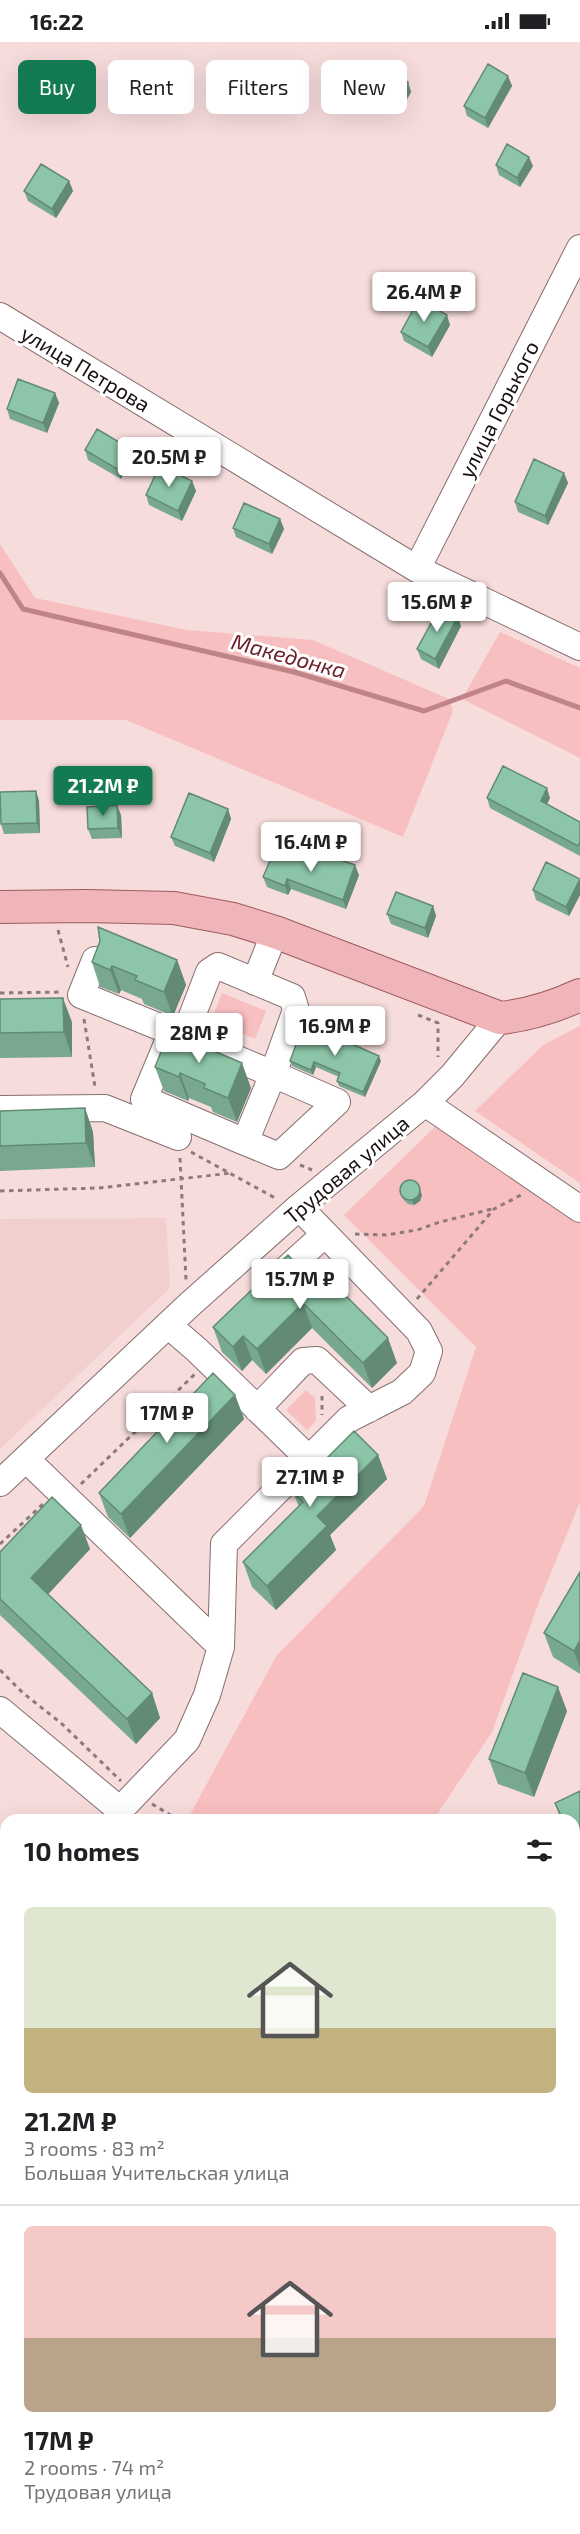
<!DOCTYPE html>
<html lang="en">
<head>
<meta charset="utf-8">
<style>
	body { margin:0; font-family:"Exo 2",sans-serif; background:#f2f2f2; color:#202124; height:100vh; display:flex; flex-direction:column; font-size:22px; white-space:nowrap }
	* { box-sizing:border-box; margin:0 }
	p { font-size:20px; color:#757577 }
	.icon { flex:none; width:33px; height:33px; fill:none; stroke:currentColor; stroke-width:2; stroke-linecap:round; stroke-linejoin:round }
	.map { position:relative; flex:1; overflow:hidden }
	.details { position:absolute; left:0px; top:1772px; width:580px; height:722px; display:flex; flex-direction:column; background:#fff; border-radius:18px 18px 0 0; box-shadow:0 6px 24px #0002 }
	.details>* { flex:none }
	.guide { position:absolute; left:18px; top:18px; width:544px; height:54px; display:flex; gap:12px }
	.price { position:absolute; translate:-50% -51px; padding:0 14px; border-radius:6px; background:#fff; color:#222; font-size:20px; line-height:39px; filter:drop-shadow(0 2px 3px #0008) }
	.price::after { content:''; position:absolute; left:50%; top:36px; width:18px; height:14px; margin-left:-9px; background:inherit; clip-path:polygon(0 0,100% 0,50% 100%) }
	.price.active { background:#147a54; color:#fff }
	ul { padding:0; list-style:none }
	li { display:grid; align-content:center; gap:12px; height:318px; padding:0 24px }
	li+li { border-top:2px solid #e0e0e0 }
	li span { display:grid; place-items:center; height:186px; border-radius:9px; color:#555 }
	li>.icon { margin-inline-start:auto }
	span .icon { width:108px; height:108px; fill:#fffc; stroke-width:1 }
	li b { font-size:26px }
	h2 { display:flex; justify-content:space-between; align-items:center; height:72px; padding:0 24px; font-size:26px }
	.pill { padding:0 21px; border-radius:9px; background:#fff; box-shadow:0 6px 24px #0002; font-size:21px; line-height:54px }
	.pill.active { background:#147a54; color:#fff }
	.status { display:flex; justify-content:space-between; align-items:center; height:42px; padding:0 30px; background:#fff; direction:ltr }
	.status svg { height:16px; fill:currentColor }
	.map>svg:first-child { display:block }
	.built { fill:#f2cfcf }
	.green { fill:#f8bfc1 }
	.water { fill:#bf8486 }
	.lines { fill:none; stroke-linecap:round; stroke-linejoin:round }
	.stream { stroke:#bf8486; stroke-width:5 }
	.minor-casing { stroke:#866e6f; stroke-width:28 }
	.major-casing { stroke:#9d5b5e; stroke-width:34 }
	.path { stroke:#8d7a7b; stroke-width:3; stroke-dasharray:4.5 4.5; stroke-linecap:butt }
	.minor { stroke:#fff; stroke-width:26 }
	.major { stroke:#efb5b8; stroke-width:32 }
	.wall { fill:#78a990 }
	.shaded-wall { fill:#628a75 }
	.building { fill:#8cc5a7; stroke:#628a75; stroke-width:1.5 }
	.labels { text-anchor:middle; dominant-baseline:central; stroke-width:6; stroke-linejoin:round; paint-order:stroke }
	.street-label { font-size:21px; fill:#191011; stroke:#fff }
	.water-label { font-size:22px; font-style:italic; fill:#6c232b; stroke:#fff }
</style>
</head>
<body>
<div class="status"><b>16:22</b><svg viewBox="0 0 49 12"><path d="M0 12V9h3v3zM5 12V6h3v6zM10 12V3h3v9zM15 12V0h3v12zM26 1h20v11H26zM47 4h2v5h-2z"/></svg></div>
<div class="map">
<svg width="580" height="2492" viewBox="0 0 580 2492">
	<rect width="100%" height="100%" fill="#f7dcdc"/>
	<path class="built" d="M 166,1176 L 170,1246 L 0,1407 L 0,1177 Z"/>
	<path class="green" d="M 0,502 L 35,556 L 187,588 L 313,598 L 449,657 L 453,669 L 403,795 L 126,678 L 0,678 Z
		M 500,590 L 580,626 L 580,716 L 462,657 Z
		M 222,951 L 266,969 L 255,997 L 211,979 Z
		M 580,984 L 580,1141 L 475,1069 L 543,1003 Z
		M 438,1082 L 580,1181 L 580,1460 L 539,1560 L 492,1690 L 434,1777 L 187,1778 L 277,1613 L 424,1464 L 476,1305 L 344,1173 Z
		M 306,1348 L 315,1356 L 316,1379 L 307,1388 L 286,1368 Z
		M 6,2010 L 6,2487 L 4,2492 L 0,2492 L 0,2016 Z"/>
	<path class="water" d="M 0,2181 L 6,2183 L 6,2287 L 0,2299 Z"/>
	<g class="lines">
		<path class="stream" d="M 0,531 L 23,567 L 294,630 L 424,669 L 506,639 L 580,666"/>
		<defs>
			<path id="minor" d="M 0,274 L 417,527 L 580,605
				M 417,527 L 580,206
				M 95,918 L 81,953 L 172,990
				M 255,940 L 275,890
				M 172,990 L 273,1032 L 245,1100 L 144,1057 Z
				M 184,995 L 209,930 L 218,924 L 292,955 L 296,968 L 273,1032 L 337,1060 L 279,1114 L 245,1100
				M 425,1061 L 580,1167
				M 0,1067 L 105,1066 L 178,1095
				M 299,1165 L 419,1289 L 429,1309 L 422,1331 L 402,1350 L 349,1377 L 309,1417
				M 270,1242 L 325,1192
				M 257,1367 L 303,1319 L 317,1318 L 369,1367
				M 26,1417 L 221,1605
				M 0,1441 L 188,1264 L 299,1165 L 425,1061 L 452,1034 L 500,976
				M 0,1668 L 120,1768 L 187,1698 L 207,1653 L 221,1605 L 224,1502 L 309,1417 L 197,1308 L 168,1283
				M 574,1830 L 580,1828
				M 574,2179 L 580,2174
				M 533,2487 L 535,2492
				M 295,2492 L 300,2487"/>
			<path id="major" d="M 0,865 L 86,864 L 174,866 L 233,877 L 275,890 L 500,976 C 529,973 554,965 580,953"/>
		</defs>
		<use href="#minor" class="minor-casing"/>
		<use href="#major" class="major-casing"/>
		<path class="path" d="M 58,888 L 68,925
			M 0,951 L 62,950
			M 418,973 L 438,981 L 438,1015
			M 84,977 L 95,1045
			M 191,1110 L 277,1157
			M 180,1116 L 186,1238
			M 300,1123 L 312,1128
			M 0,1149 L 98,1146 L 232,1131
			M 355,1192 L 386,1193 L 417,1188 L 440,1180 L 492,1167
			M 417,1257 L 494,1167 L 521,1153
			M 322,1354 L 322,1373
			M 81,1442 L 195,1332
			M 0,1502 L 43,1462
			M 0,1628 L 23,1651 L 61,1681 L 121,1739
			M 152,1762 L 179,1778
			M 0,2050 L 6,2044"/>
		<use href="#minor" class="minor"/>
		<use href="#major" class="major"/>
	</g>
	<path class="wall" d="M 508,34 L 512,44 L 488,86 L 467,74 L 464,64 Z
		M 361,38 L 408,40 L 411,50 L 401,68 L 365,48 Z
		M 496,123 L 533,124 L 520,145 L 499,133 Z
		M 69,139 L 73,149 L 56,176 L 28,159 L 24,149 Z
		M 450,283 L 432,315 L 404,299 L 401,290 Z
		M 55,351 L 59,361 L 47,391 L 10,377 L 7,367 Z
		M 85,408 L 133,416 L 121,437 L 88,418 Z
		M 564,431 L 568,441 L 548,483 L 518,470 L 515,460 Z
		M 192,439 L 196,449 L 182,479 L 149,463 L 146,453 Z
		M 280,477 L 284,487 L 272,512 L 236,495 L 233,486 Z
		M 461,584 L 439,627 L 421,617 L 417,607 Z
		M 36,749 L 39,759 L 40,791 L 4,792 L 1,782 Z
		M 487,756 L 550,756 L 547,762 L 580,780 L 580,814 L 490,766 Z
		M 228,767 L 231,777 L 214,820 L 175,804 L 171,795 Z
		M 121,773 L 122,796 L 92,797 L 88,787 Z
		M 316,822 L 359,833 L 346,867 L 291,847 L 288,853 L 267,845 L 263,835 Z
		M 580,837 L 580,853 L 569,874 L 536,858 L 533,848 Z
		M 433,864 L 436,874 L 428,896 L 391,882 L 387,872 Z
		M 177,918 L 186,943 L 173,974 L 144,962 L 142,957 L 121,948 L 119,952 L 100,945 L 92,920 Z
		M 0,957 L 72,980 L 72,1015 L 0,1016 Z
		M 290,1019 L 381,1019 L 365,1055 L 339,1044 L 337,1039 L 339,1035 L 316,1025 L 313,1033 L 292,1024 Z
		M 155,1025 L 251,1046 L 237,1080 L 213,1070 L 211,1065 L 189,1056 L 188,1059 L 164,1049 Z
		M 85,1066 L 93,1090 L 95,1125 L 0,1129 L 0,1069 Z
		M 400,1151 L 422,1153 L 420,1159 L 414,1163 L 408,1162 L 402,1156 Z
		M 288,1213 L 397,1321 L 372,1346 L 312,1286 L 266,1332 L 252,1318 L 242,1329 L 222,1310 L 213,1285 Z
		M 235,1353 L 244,1377 L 130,1496 L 108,1475 L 99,1451 Z
		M 378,1413 L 387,1437 L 330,1493 L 336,1508 L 276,1568 L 252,1545 L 243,1520 L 299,1465 L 293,1450 Z
		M 90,1507 L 48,1552 L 152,1651 L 160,1676 L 136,1702 L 0,1573 L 0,1510 Z
		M 580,1530 L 580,1632 L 553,1615 L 544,1591 Z
		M 567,1669 L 534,1755 L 498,1742 L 489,1717 Z
		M 580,1749 L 580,1814 L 578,1814 L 574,1807 L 574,1778 L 561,1778 L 555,1761 Z
		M 6,1811 L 6,1890 L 0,1891 L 0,1813 Z
		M 574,1887 L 580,1902 L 574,1904 Z
		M 574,2275 L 580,2286 L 580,2305 L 574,2308 Z
		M 580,2380 L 580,2445 L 574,2447 L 574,2381 Z"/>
	<path class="shaded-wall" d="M 508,34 L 512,44 L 488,86 L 485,76 Z
		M 408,40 L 411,50 L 401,68 L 397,58 Z
		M 529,115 L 533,124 L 520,145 L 517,136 Z
		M 69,139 L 73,149 L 56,176 L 52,167 Z
		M 447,273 L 450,283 L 432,315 L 428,305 Z
		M 55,351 L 59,361 L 47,391 L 43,381 Z
		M 129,406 L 133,416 L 121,437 L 117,427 Z
		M 564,431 L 568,441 L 548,483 L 545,474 Z
		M 192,439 L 196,449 L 182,479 L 178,469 Z
		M 280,477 L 284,487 L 272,512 L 269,502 Z
		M 458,574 L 461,584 L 439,627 L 435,617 Z
		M 547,746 L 550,756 L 544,768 L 541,759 Z
		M 36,749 L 39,759 L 40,791 L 37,781 Z
		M 117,763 L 121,773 L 122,796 L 118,786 Z
		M 228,767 L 231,777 L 214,820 L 210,811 Z
		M 355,823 L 359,833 L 346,867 L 343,858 Z
		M 287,837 L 291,847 L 288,853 L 285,844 Z
		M 580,837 L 580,853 L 569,874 L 566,865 Z
		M 433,864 L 436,874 L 428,896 L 425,886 Z
		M 177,918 L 186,943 L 173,974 L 164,950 Z
		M 112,924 L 121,948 L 119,952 L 110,928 Z
		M 63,956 L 72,980 L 72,1015 L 64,990 Z
		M 379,1014 L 381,1019 L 365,1055 L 363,1050 Z
		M 314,1020 L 316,1025 L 313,1033 L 311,1028 Z
		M 242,1021 L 251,1046 L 237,1080 L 228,1056 Z
		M 180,1031 L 189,1056 L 188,1059 L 179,1035 Z
		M 85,1066 L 93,1090 L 95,1125 L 86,1101 Z
		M 420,1148 L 422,1153 L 420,1159 L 414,1163 L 412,1158 Z
		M 303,1261 L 312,1286 L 266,1332 L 257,1307 Z
		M 243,1294 L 252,1318 L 242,1329 L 233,1305 Z
		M 388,1296 L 397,1321 L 372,1346 L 363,1321 Z
		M 235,1353 L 244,1377 L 130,1496 L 121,1472 Z
		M 378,1413 L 387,1437 L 330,1493 L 336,1508 L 276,1568 L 267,1544 L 317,1474 Z
		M 81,1483 L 90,1507 L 40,1561 L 31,1536 Z
		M 580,1598 L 580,1626 L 574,1609 Z
		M 558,1645 L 567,1669 L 534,1755 L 525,1731 Z
		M 152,1651 L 160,1676 L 136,1702 L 127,1677 Z
		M 580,2096 L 580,2109 L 574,2115 L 574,2102 Z
		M 232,2487 L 237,2487 L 233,2492 Z"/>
	<path class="building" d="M 372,19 L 408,40 L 397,58 L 361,38 Z
		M 488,22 L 508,34 L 485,76 L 464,64 Z
		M 507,102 L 529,115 L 517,136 L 496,123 Z
		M 41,122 L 69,139 L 52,167 L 24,149 Z
		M 419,257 L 447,273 L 428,305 L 401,290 Z
		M 18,337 L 55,351 L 43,381 L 7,367 Z
		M 97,387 L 129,406 L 117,427 L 85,408 Z
		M 534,417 L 564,431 L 545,474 L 515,460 Z
		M 160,423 L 192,439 L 178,469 L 146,453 Z
		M 244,461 L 280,477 L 269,502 L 233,486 Z
		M 440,565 L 458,574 L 435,617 L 417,607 Z
		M 503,724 L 547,746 L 541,759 L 580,780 L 580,800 L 578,804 L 487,756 Z
		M 36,749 L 37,781 L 1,782 L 0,750 Z
		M 189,751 L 228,767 L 210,811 L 171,795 Z
		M 117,763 L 118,786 L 88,787 L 87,765 Z
		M 276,805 L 316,822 L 320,811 L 355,823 L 343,858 L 287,837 L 285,844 L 263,835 Z
		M 546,820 L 580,837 L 566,865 L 533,848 Z
		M 396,850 L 433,864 L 425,886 L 387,872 Z
		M 98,885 L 177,918 L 164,950 L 135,938 L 137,934 L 112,924 L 110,928 L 92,920 L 100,899 Z
		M 63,956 L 64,990 L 0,991 L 0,957 Z
		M 304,981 L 379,1014 L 363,1050 L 337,1039 L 340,1031 L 314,1020 L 311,1028 L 290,1019 Z
		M 169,990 L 242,1021 L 228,1056 L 204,1046 L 205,1042 L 180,1031 L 179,1035 L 155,1025 Z
		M 85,1066 L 86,1101 L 0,1104 L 0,1069 Z
		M400 1148a10 10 0 1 1 20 0a10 10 0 1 1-20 0Z
		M 288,1213 L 305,1231 L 314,1222 L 388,1296 L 363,1321 L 303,1261 L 257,1307 L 243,1294 L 233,1305 L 213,1285 Z
		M 213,1331 L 235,1353 L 121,1472 L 99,1451 Z
		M 354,1389 L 378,1413 L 317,1474 L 327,1484 L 267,1544 L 243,1520 L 303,1460 L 293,1450 Z
		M 52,1455 L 81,1483 L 31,1536 L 152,1651 L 127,1677 L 0,1557 L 0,1510 Z
		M 580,1530 L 580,1598 L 574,1609 L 544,1591 Z
		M 523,1631 L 558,1645 L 525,1731 L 489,1717 Z
		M 580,1749 L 580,1789 L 577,1790 L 574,1790 L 574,1778 L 563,1778 L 555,1761 Z
		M 6,1811 L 6,1863 L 0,1864 L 0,1813 Z
		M 574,2088 L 580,2094 L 580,2096 L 574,2102 Z
		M 574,2275 L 580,2286 L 580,2293 L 574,2296 Z
		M 580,2380 L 580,2434 L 574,2436 L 574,2381 Z
		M 155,2487 L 184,2487 L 190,2492 L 150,2492 Z
		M 458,2487 L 466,2487 L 470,2492 L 452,2492 Z"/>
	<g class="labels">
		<g class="street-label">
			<text transform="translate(86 326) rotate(31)">улица Петрова</text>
			<text transform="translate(498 367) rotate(-63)">улица Горького</text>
			<text transform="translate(346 1127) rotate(-40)">Трудовая улица</text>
		</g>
		<g class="water-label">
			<text transform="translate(289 613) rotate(15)">Македонка</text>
		</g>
	</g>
</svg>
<b class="price" style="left:424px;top:281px">26.4M ₽</b>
<b class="price" style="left:169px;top:446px">20.5M ₽</b>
<b class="price" style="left:437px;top:591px">15.6M ₽</b>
<b class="price active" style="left:103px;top:775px">21.2M ₽</b>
<b class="price" style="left:311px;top:831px">16.4M ₽</b>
<b class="price" style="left:335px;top:1015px">16.9M ₽</b>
<b class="price" style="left:199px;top:1022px">28M ₽</b>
<b class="price" style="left:300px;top:1268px">15.7M ₽</b>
<b class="price" style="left:167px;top:1402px">17M ₽</b>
<b class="price" style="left:310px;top:1466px">27.1M ₽</b>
<div class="guide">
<a class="pill active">Buy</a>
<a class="pill">Rent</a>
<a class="pill">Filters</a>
<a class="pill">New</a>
</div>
<section class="details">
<h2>10 homes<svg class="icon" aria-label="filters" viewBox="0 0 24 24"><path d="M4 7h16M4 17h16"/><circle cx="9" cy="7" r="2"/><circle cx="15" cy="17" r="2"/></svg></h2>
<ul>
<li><span style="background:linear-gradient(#dfe7d0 65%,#c2b280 0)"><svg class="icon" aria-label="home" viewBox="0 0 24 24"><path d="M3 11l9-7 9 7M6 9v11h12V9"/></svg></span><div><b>21.2M ₽</b><p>3 rooms · 83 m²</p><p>Большая Учительская улица</p></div></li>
<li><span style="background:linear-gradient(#f6c9c9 60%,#b9a48a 0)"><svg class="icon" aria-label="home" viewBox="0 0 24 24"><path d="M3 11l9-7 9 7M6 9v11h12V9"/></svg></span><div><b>17M ₽</b><p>2 rooms · 74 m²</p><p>Трудовая улица</p></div></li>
</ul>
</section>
</div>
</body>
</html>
